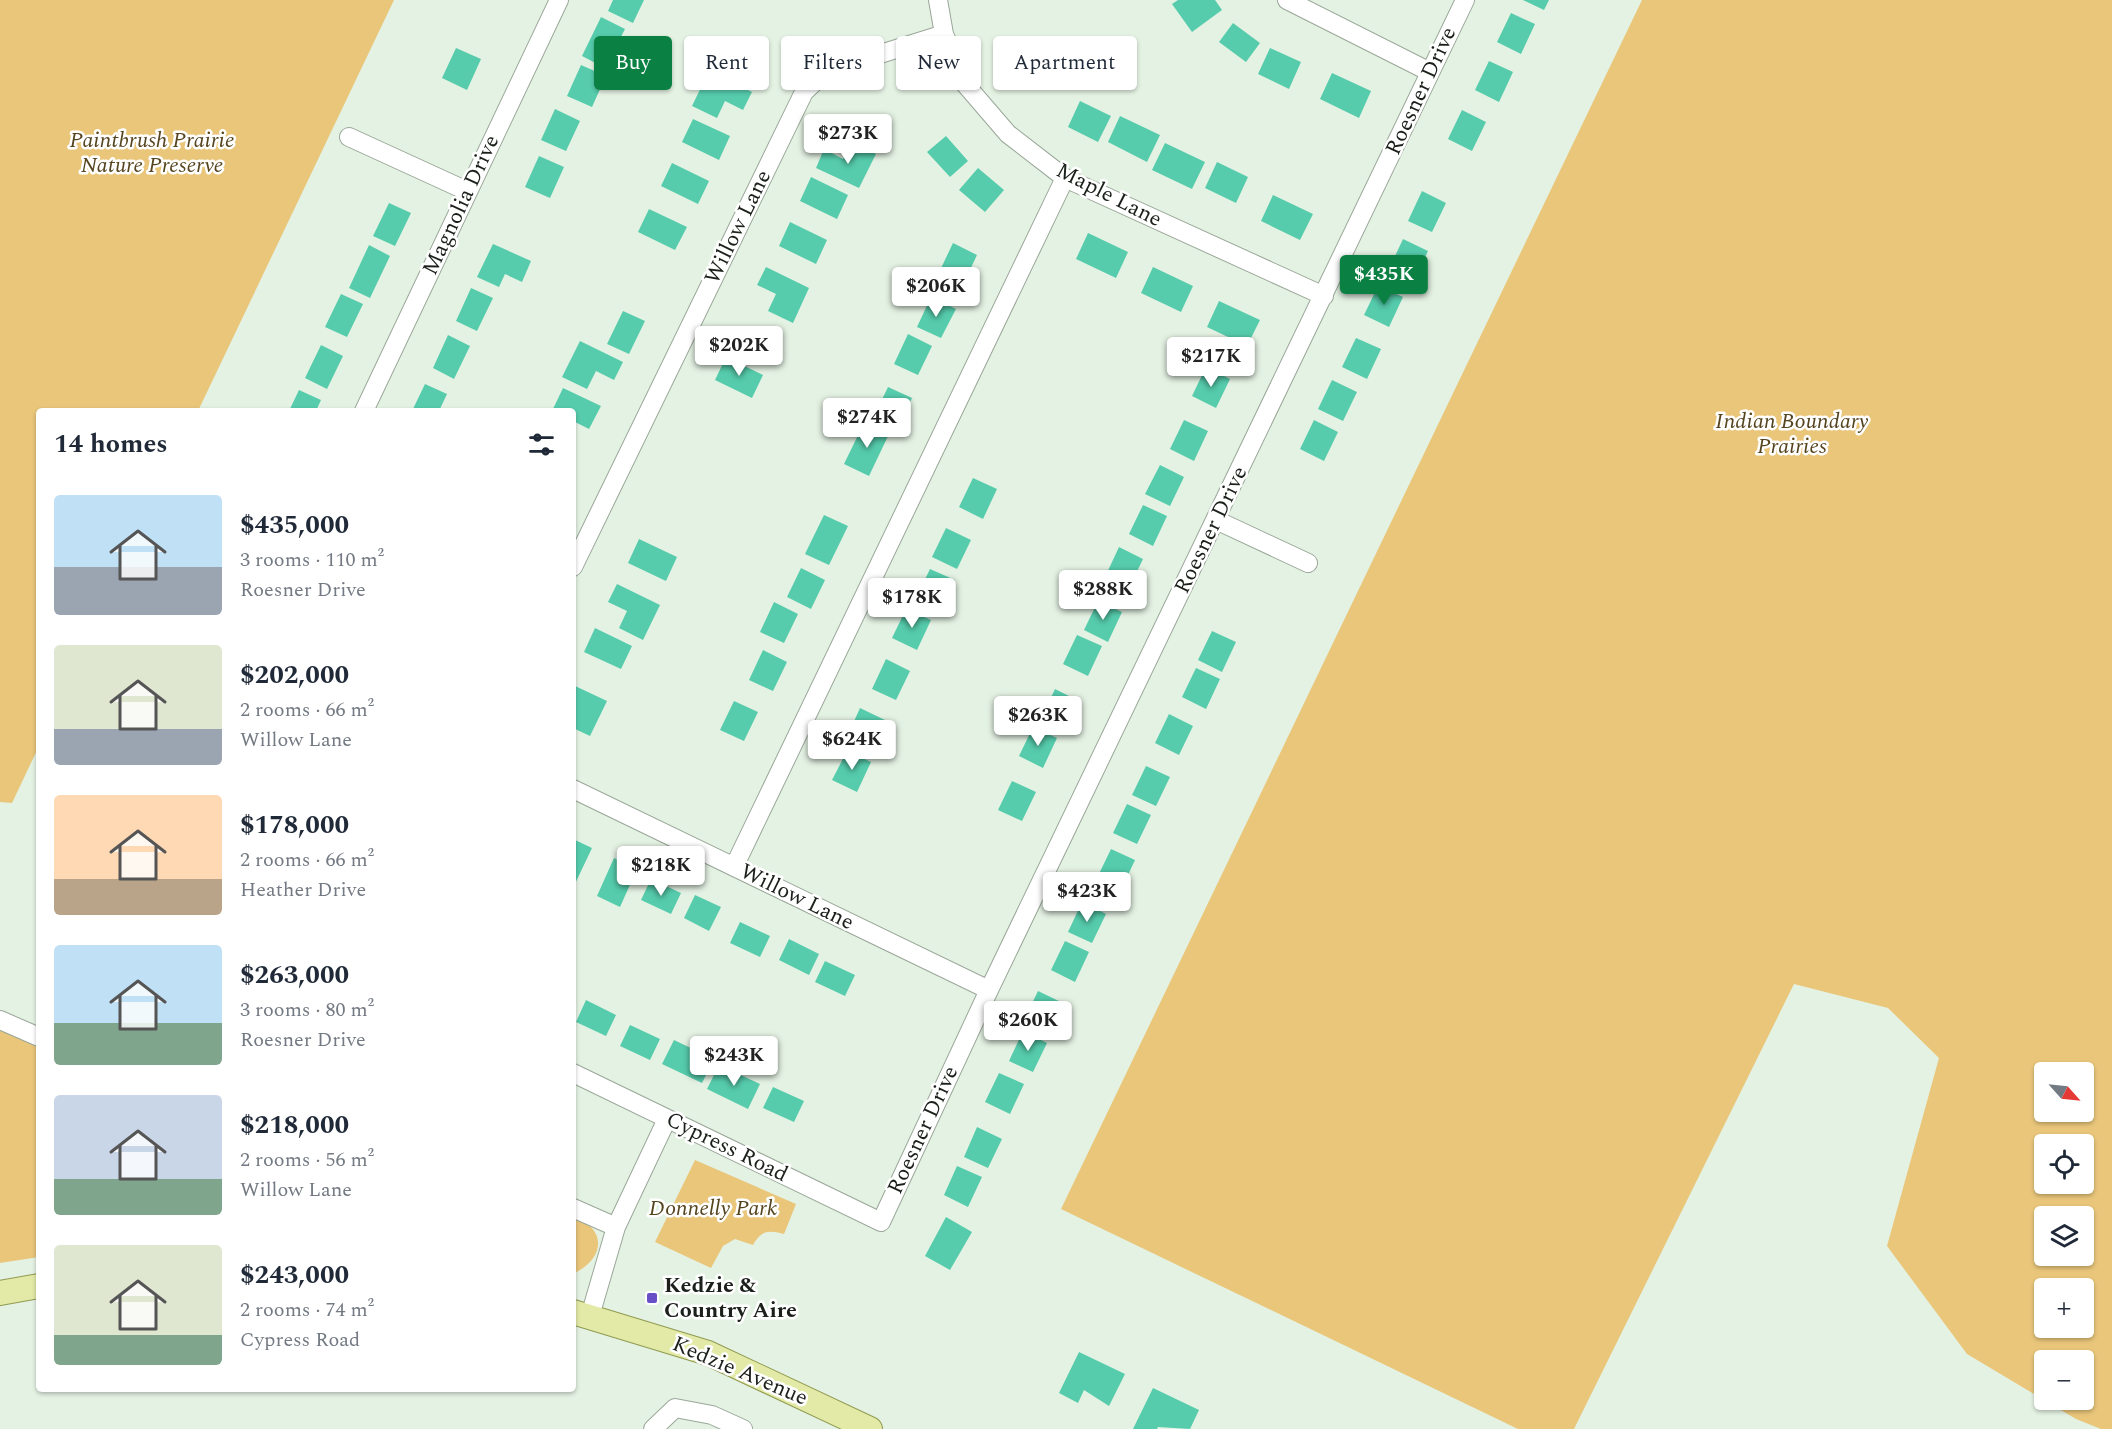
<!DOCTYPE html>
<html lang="en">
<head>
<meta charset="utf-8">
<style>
	body { margin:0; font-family:Spectral,serif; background:#f2f2f3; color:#1f2937; height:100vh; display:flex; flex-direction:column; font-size:22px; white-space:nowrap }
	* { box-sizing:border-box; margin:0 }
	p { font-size:20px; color:#747a83 }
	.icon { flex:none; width:33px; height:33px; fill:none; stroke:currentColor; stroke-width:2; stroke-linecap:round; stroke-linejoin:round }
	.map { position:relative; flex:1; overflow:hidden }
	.sheet { position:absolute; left:36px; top:408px; width:540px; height:984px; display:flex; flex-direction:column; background:#fff; border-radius:6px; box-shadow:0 2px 4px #0004 }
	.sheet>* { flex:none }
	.guide { position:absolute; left:594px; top:36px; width:570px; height:54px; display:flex; gap:12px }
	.needle { width:39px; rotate:117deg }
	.tools { position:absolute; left:2034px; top:1062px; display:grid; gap:12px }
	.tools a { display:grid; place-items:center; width:60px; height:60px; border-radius:6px; background:#fff; box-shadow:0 2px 4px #0004; font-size:30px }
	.price { position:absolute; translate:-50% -51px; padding:0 14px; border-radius:6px; background:#fff; color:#222; font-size:20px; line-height:39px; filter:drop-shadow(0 2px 3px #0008) }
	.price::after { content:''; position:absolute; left:50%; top:36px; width:18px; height:14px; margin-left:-9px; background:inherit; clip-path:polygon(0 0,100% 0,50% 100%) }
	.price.on { background:#0b8043; color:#fff }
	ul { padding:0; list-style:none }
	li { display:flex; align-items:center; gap:18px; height:150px; padding:0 18px }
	li span { display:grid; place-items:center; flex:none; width:168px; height:120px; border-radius:6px; color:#555 }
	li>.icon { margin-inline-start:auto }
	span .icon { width:72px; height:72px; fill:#fffc; stroke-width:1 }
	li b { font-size:26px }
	h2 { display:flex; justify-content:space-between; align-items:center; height:72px; padding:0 18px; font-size:26px }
	.tag { padding:0 21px; border-radius:6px; background:#fff; box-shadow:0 2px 4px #0004; font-size:21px; line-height:54px }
	.tag.on { background:#0b8043; color:#fff }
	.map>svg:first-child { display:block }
	.green { fill:#e9c67a; fill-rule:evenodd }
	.building { fill:#56ccac }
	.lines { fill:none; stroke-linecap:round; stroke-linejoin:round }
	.minor-casing { stroke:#9aa799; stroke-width:20 }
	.major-casing { stroke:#919a50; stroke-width:26 }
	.minor { stroke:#fff; stroke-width:18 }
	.major { stroke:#e3eaa7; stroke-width:24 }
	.poi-dot { fill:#684ec7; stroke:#fff; stroke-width:2 }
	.labels { text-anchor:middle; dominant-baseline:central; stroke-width:5; stroke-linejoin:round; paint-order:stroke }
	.street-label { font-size:22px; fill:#1b201b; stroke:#fff }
	.park-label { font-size:22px; font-style:italic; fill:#55441e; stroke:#fff }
	.poi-label { font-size:22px; font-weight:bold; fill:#1b201b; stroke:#fff; text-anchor:start }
</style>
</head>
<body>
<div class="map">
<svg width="2112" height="1429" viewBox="0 0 2112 1429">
	<rect width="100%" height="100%" fill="#e4f2e3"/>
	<path class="green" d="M 0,0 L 394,0 L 198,411 L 39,411 L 39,746 L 12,803 L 0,802 Z
		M 1642,0 L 2112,0 L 2112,1429 L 2101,1429 L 2076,1419 L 1967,1354 L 1887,1246 L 1939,1058 L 1888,1008 L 1794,984 L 1574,1429 L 1518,1429 L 1061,1209 ZM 2044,1072 L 2084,1072 L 2084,1112 L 2044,1112 ZM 2044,1144 L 2084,1144 L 2084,1184 L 2044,1184 ZM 2044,1216 L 2084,1216 L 2084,1256 L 2044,1256 ZM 2044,1288 L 2084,1288 L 2084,1328 L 2044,1328 ZM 2044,1360 L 2084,1360 L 2084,1400 L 2044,1400 Z
		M 0,1024 L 39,1043 L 39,1257 L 0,1263 Z
		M 695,1160 L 796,1204 L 784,1234 C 768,1230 762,1230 753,1245 L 735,1239 L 723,1246 L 711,1268 L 655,1242 Z
		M 573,1215 C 608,1230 605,1258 573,1274 Z"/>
	<path class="building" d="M 613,0 L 644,0 L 633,23 L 608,11 Z
		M 1178,0 L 1215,0 L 1222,10 L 1192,32 L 1172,4 Z
		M 1523,0 L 1549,0 L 1544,10 Z
		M 1511,13 L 1535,24 L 1521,54 L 1497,42 Z
		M 601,17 L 625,29 L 605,68 L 582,56 Z
		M 1233,23 L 1260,43 L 1246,62 L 1219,42 Z
		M 456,48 L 481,59 L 467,90 L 442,78 Z
		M 1270,48 L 1301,62 L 1289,89 L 1258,74 Z
		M 1489,61 L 1513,72 L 1499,102 L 1475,90 Z
		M 581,65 L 606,76 L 592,107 L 567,96 Z
		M 709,71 L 752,92 L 743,110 L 725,101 L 717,118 L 692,106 Z
		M 1332,73 L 1371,91 L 1359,118 L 1320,99 Z
		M 1080,101 L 1111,116 L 1098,142 L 1068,127 Z
		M 555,109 L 580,121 L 566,151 L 541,140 Z
		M 1462,110 L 1486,122 L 1472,151 L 1448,139 Z
		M 1120,116 L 1160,135 L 1147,162 L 1108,142 Z
		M 693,119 L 730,136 L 719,160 L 682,142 Z
		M 946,136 L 968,161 L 950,177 L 927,152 Z
		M 852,142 L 876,154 L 859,188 L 816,168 L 824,149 L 843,159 Z
		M 1165,143 L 1205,162 L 1192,189 L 1152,170 Z
		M 539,156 L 564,167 L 550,198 L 525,187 Z
		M 1217,162 L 1248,177 L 1236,203 L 1205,188 Z
		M 672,163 L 709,181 L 698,204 L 661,186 Z
		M 978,168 L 1004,190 L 985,212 L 959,190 Z
		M 811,177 L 848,195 L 837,219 L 800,201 Z
		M 1422,191 L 1446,203 L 1432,232 L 1408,221 Z
		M 1273,195 L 1313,214 L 1300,240 L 1261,221 Z
		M 389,203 L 411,213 L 395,246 L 373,236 Z
		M 649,209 L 687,227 L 675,250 L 638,232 Z
		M 790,222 L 827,240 L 816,264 L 779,246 Z
		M 1088,233 L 1128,252 L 1116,278 L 1076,259 Z
		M 1403,239 L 1428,251 L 1414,280 L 1389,269 Z
		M 953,243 L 977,255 L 958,295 L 934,283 Z
		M 493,244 L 531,261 L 522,282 L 505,274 L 499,287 L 477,277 Z
		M 369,245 L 390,256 L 370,298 L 349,288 Z
		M 766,267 L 809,288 L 793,323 L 768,311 L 776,294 L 757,285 Z
		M 1153,267 L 1193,286 L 1181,312 L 1141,293 Z
		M 1378,286 L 1403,297 L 1389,327 L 1364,315 Z
		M 471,288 L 493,298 L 477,331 L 456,321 Z
		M 341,294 L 363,304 L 347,337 L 325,327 Z
		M 931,297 L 956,309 L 941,338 L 917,327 Z
		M 1219,301 L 1260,320 L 1247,346 L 1207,327 Z
		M 623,311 L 645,321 L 629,354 L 607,344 Z
		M 908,334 L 932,346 L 918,375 L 894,364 Z
		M 448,335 L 470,346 L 454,379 L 433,368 Z
		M 1356,338 L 1381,349 L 1367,379 L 1342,367 Z
		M 580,341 L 623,362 L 614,380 L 596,371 L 587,389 L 562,377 Z
		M 321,345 L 343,356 L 327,389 L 305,378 Z
		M 726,357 L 763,375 L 752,398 L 715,380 Z
		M 1206,367 L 1230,379 L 1216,408 L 1192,396 Z
		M 1332,380 L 1357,392 L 1343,421 L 1318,409 Z
		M 425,384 L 447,394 L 439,411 L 412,411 Z
		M 888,387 L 912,398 L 898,428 L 874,416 Z
		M 563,388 L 601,406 L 589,429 L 573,421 L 573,411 L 552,411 Z
		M 299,390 L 321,400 L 316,411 L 289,411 Z
		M 1184,420 L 1208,431 L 1194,461 L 1170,449 Z
		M 1314,420 L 1338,432 L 1324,461 L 1300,449 Z
		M 864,423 L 889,434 L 869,476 L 844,464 Z
		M 1160,465 L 1184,477 L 1170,506 L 1145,494 Z
		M 973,478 L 997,489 L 983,519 L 959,507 Z
		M 1143,505 L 1167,516 L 1153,546 L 1129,534 Z
		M 824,515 L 848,526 L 829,565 L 805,554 Z
		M 946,528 L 971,540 L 957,569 L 932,557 Z
		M 639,539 L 677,557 L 666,581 L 628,563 Z
		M 1119,547 L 1143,559 L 1129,588 L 1105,577 Z
		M 801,568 L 825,580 L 811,609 L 787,597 Z
		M 930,569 L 955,580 L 941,610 L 916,598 Z
		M 617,584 L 660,605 L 643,640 L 619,628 L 627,611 L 608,602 Z
		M 1098,601 L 1122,612 L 1108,642 L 1084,630 Z
		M 774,602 L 798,614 L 784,643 L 760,632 Z
		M 906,609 L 931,620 L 917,650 L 892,638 Z
		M 595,628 L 632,646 L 621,669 L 584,652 Z
		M 1212,631 L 1236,642 L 1222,672 L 1198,660 Z
		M 1077,635 L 1102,646 L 1088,676 L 1063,664 Z
		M 763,650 L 787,662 L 773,691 L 749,680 Z
		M 886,659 L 910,671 L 896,700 L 872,689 Z
		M 1196,668 L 1220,679 L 1206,709 L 1182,697 Z
		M 573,685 L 607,701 L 590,736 L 573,728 Z
		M 1055,689 L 1079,701 L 1065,730 L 1041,719 Z
		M 734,701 L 758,712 L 744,741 L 720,730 Z
		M 860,708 L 885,720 L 871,749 L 847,737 Z
		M 1169,714 L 1193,726 L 1179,755 L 1155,743 Z
		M 1033,727 L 1057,738 L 1043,768 L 1019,756 Z
		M 847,751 L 871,762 L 857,792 L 832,780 Z
		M 1146,766 L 1170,777 L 1156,806 L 1132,795 Z
		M 1012,781 L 1036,792 L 1022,821 L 998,810 Z
		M 1127,804 L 1151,815 L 1137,844 L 1113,833 Z
		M 573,839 L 592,848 L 573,888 Z
		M 1111,849 L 1135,860 L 1121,890 L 1097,878 Z
		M 614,858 L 637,869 L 620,907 L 597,896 Z
		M 651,879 L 681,893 L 671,914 L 641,900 Z
		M 695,895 L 721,907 L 709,931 L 684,918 Z
		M 1082,902 L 1106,914 L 1092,943 L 1068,932 Z
		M 740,922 L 770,936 L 760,957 L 730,943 Z
		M 789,939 L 819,954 L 809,975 L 779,960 Z
		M 1065,941 L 1089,952 L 1075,982 L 1051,970 Z
		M 825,961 L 855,975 L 845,996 L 815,982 Z
		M 1038,991 L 1063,1003 L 1049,1032 L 1024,1020 Z
		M 586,1000 L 616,1015 L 606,1036 L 576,1022 Z
		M 630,1025 L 660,1039 L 650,1060 L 620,1046 Z
		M 1023,1031 L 1047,1043 L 1033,1072 L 1009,1061 Z
		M 674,1040 L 714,1059 L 702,1083 L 662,1064 Z
		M 719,1065 L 760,1084 L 748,1109 L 707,1089 Z
		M 999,1073 L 1024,1084 L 1010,1114 L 985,1102 Z
		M 773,1087 L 804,1101 L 794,1122 L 763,1108 Z
		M 977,1127 L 1002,1139 L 988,1168 L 964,1157 Z
		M 957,1166 L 982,1177 L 968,1207 L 944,1195 Z
		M 946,1217 L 972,1232 L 950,1270 L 925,1256 Z
		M 1079,1352 L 1125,1374 L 1109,1406 L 1084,1390 L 1078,1403 L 1059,1393 Z
		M 1153,1388 L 1199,1410 L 1190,1429 L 1158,1427 L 1157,1429 L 1133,1429 Z"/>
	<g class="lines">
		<defs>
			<path id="minor" d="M 938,0 L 944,34 L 965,84 L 1008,134 L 1065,178 L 1324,296
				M 1287,0 L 1430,72
				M 349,137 L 467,191
				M 364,411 L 559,0
				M 1216,520 L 1308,563
				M 573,567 L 804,92 L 826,71 L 944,34
				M 573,789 L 989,990
				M 734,867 L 1065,178
				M 0,1020 L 39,1037
				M 573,1073 L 881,1222 L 989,990 L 1465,0
				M 573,1208 L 616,1227
				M 590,1316 L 616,1227 L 667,1119
				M 653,1429 L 675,1408 L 712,1415 L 743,1429"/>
			<path id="major" d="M 0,1293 L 39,1286
				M 573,1312 L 708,1353 L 870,1429"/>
		</defs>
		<use href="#minor" class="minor-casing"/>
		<use href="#major" class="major-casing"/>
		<use href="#minor" class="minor"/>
		<use href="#major" class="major"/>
	</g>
	<rect class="poi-dot" x="646" y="1292" width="12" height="12" rx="3"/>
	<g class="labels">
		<g class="street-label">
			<text transform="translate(1421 91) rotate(-65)">Roesner Drive</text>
			<text transform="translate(1109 195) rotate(27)">Maple Lane</text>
			<text transform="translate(461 205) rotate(-65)">Magnolia Drive</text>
			<text transform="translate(738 227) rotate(-64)">Willow Lane</text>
			<text transform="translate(1211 530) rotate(-64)">Roesner Drive</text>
			<text transform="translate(797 897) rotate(26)">Willow Lane</text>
			<text transform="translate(923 1130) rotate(-65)">Roesner Drive</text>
			<text transform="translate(727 1147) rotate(26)">Cypress Road</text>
			<text transform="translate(740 1371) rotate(23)">Kedzie Avenue</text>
		</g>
		<g class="park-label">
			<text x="152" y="140">Paintbrush Prairie<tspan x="152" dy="25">Nature Preserve</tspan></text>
			<text x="1792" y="421">Indian Boundary<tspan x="1792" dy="25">Prairies</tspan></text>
			<text x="713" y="1208">Donnelly Park</text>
		</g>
		<g class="poi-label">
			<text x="664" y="1285">Kedzie &amp;<tspan x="664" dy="25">Country Aire</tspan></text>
		</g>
	</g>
</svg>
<div class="tools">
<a><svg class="needle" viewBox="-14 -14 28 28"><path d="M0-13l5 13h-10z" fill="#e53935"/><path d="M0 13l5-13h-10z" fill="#747a83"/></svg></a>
<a><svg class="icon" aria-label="locate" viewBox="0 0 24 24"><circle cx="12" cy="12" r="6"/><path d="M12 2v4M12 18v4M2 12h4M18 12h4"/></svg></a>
<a><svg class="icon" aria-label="layers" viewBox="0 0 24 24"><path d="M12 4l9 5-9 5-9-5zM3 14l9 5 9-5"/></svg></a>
<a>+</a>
<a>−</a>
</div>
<b class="price" style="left:848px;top:165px">$273K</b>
<b class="price on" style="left:1384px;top:306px">$435K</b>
<b class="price" style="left:936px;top:318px">$206K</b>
<b class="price" style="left:739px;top:377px">$202K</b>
<b class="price" style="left:1211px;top:388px">$217K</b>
<b class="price" style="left:867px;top:449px">$274K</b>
<b class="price" style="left:1103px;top:621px">$288K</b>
<b class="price" style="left:912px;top:629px">$178K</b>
<b class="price" style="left:1038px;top:747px">$263K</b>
<b class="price" style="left:852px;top:771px">$624K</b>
<b class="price" style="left:661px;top:897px">$218K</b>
<b class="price" style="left:1087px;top:923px">$423K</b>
<b class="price" style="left:1028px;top:1052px">$260K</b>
<b class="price" style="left:734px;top:1087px">$243K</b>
<div class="guide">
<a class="tag on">Buy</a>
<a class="tag">Rent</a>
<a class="tag">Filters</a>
<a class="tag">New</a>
<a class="tag">Apartment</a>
</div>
<section class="sheet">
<h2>14 homes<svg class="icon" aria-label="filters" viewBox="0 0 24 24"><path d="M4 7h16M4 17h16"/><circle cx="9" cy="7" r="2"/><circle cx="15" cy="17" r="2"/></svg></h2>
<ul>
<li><span style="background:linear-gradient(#bfe0f5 60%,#9aa5b1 0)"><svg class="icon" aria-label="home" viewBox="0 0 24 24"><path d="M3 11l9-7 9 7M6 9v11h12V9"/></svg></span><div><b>$435,000</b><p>3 rooms · 110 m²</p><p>Roesner Drive</p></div></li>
<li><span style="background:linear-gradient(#dfe7d0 70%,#9aa5b1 0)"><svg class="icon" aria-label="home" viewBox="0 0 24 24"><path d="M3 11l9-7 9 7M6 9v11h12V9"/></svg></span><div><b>$202,000</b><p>2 rooms · 66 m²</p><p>Willow Lane</p></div></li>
<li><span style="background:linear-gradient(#ffd9b3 70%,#b9a48a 0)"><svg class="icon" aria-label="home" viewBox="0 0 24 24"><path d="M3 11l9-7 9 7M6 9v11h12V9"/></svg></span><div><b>$178,000</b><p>2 rooms · 66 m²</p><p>Heather Drive</p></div></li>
<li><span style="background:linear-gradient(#bfe0f5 65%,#7fa58c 0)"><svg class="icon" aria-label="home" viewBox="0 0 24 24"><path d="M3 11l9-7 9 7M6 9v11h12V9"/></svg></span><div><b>$263,000</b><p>3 rooms · 80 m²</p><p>Roesner Drive</p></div></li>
<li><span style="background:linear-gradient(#c9d6e8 70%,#7fa58c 0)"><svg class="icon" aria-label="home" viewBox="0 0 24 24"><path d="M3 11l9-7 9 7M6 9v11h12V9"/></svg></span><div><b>$218,000</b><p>2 rooms · 56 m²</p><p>Willow Lane</p></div></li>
<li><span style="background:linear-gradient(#dfe7d0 75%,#7fa58c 0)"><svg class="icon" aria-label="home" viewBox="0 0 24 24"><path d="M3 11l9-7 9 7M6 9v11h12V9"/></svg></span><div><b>$243,000</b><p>2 rooms · 74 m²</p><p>Cypress Road</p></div></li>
</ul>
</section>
</div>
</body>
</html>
